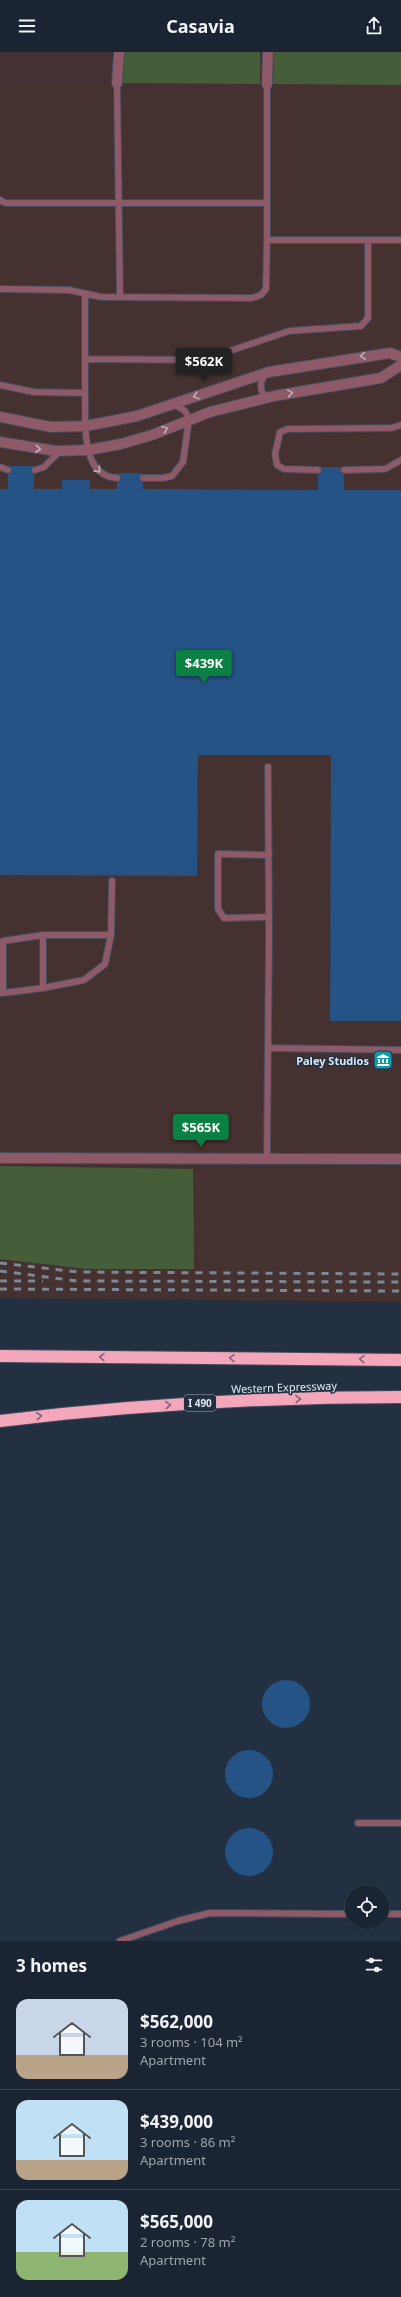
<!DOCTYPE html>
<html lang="en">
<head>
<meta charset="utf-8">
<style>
	body { margin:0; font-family:"Noto Sans",sans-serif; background:#232c3a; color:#f1f3f6; height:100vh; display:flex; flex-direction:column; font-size:15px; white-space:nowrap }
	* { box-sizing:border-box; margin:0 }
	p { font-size:13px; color:#9fa4ac }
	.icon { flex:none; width:22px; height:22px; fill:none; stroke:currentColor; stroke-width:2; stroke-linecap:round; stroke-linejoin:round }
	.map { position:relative; height:1889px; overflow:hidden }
	.sheet { display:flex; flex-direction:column; background:#1a2432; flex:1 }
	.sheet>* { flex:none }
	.tools { position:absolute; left:345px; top:1833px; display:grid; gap:8px }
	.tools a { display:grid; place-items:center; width:44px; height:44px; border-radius:50%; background:#1a2432; box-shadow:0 1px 3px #0004,0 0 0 1px #38414d; font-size:20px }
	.price { position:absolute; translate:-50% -34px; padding:0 9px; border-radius:4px; background:#0b8043; color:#fff; font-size:13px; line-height:26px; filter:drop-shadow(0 1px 2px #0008) }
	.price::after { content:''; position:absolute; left:50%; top:24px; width:12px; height:9px; margin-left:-6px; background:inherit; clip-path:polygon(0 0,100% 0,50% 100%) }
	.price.active { background:#222; color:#fff }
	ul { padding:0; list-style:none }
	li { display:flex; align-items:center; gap:12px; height:100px; padding:0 16px }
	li+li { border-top:1px solid #38414d }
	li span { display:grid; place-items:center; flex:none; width:112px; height:80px; border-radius:12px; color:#555 }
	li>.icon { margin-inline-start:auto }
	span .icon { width:48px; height:48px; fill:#fffc; stroke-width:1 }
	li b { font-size:17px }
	h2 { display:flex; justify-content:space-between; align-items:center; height:48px; padding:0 16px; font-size:17px }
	header { display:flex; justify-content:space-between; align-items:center; height:52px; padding:0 16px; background:#1a2432; font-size:18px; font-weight:700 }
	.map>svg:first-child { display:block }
	.commercial { fill:#45312f }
	.industrial { fill:#453034 }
	.green { fill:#455e39 }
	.building { fill:#265386 }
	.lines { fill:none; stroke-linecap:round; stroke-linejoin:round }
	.service-casing { stroke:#404d5e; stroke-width:8 }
	.minor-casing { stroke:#404d5e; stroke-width:12 }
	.motorway-casing { stroke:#404d5e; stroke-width:14 }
	.service { stroke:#8f5a68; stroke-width:6 }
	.minor { stroke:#8f5a68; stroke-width:10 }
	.motorway { stroke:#f4a6ba; stroke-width:12 }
	.rail { stroke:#7c8896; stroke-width:3; stroke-dasharray:7 7; stroke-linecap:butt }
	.oneway { stroke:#beafbb }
	.oneway2 { stroke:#806578 }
	.labels { text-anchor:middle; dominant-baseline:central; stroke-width:3; stroke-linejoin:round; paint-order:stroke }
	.shield { fill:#223042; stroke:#a5b0bd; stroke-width:1 }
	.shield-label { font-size:10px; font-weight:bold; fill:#dde7f2 }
	.poi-label { font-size:11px; font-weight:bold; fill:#dde7f2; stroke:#223042; text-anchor:end }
	.street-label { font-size:11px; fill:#dde7f2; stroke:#223042 }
</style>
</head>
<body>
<header><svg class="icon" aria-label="menu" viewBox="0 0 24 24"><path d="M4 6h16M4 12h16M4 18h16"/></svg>Casavia<svg class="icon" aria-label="share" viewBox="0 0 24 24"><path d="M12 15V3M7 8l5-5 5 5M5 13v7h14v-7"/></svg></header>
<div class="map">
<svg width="401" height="1889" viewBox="0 0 401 1889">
	<rect width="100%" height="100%" fill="#223042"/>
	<path class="commercial" d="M 124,0 L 401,0 L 401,1250 L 0,1246 L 0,30 L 123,31 Z"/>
	<path class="industrial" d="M 0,0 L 112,0 L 112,31 L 0,30 Z"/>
	<path class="green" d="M 124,0 L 260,0 L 260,32 L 123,31 Z
		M 274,0 L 401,0 L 401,33 L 273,32 Z
		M 0,1114 L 193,1117 L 194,1217 L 87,1217 L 0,1207 Z"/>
	<path class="building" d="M 9,414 L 34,414 L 31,417 L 34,422 L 34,437 L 62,437 L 62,428 L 90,428 L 90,437 L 117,437 L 117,430 L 121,427 L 117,421 L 143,421 L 139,426 L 143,430 L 143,437 L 318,438 L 318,422 L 322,420 L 321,415 L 340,415 L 340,420 L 344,422 L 344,438 L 401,438 L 401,969 L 330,969 L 331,703 L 198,703 L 197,824 L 0,823 L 0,437 L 8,437 L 8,422 L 12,418 Z
		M262 1652a24 24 0 1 1 48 0a24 24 0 1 1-48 0Z
		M225 1722a24 24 0 1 1 48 0a24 24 0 1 1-48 0Z
		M225 1800a24 24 0 1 1 48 0a24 24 0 1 1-48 0Z"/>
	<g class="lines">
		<defs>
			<path id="service" d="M 117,31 L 120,245
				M 0,148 L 5,151 L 267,151
				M 267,188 L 267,32
				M 0,237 L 69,238 L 101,245 L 252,246 L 261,243 L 266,237 L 267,188 L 368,188
				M 85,307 L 85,242
				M 0,333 L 34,340 L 85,341 L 85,307 L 203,308 L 289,279 L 361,274 L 368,266 L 368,188 L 401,188
				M 85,341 C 86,367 79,424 117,426
				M 265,346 C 260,337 259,331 265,322
				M 0,415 L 8,418
				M 35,418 L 44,415 L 60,399
				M 318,418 L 284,417 L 277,413 L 275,402 L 280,380 L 288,377 L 391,376 L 401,373
				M 344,418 L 385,417 L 401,408
				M 143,426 L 163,426 L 172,424 L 183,410 L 189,367 L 185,359 L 174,352
				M 269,803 L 218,802 L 218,857 L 224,866 L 269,865
				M 43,883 L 111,883
				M 43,936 L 84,928 L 105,912 L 111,883 L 112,829
				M 0,941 L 3,941 L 43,936 L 43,883 L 3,889 L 3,941
				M 269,996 L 401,998
				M 267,1107 L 269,882 L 268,715
				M 358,1771 L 401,1771
				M 382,1862 L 401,1862
				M 120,1889 L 178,1869 L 210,1861 L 352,1862"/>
			<path id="minor" d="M 117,31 L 119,0
				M 267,32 L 268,0
				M 0,365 L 51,375 L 86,374 L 137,364 L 269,320 L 390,301 L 401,305
				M 0,390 L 56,399 L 88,398 L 121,392 L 152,383 L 210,360 L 274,344 L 381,326 L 401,313
				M 0,1106 L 401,1107"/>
			<path id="motorway" d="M 0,1304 L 401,1308
				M 0,1369 C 133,1353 267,1345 401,1345"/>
		</defs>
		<use href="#service" class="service-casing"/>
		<use href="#minor" class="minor-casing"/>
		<use href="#motorway" class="motorway-casing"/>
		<use href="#service" class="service"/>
		<use href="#minor" class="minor"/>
		<use href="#motorway" class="motorway"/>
		<path class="rail" d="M 0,1211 L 78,1220 L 401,1222
			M 0,1219 L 77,1229 L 401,1230
			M 0,1229 L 43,1229
			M 0,1237 L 401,1239"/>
	</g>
	<defs><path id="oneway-chevron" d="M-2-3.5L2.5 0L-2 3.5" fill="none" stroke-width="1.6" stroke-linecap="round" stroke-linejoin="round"/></defs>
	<g class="oneway">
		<use href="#oneway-chevron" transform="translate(363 304) rotate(172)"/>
		<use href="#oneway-chevron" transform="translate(290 341) rotate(-9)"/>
		<use href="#oneway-chevron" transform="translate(196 344) rotate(162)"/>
		<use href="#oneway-chevron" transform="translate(165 377) rotate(-22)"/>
		<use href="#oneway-chevron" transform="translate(38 397) rotate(6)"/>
		<use href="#oneway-chevron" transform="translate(98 418) rotate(48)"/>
	</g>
	<g class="oneway2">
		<use href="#oneway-chevron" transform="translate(102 1305) rotate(-179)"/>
		<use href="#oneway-chevron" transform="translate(232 1306) rotate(-179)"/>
		<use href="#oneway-chevron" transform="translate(362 1307) rotate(-179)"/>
		<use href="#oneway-chevron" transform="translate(298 1347) rotate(-2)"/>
		<use href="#oneway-chevron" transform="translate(168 1353) rotate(-4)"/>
		<use href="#oneway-chevron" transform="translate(39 1364) rotate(-6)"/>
	</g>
	<defs>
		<symbol id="museum-square" viewBox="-11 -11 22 22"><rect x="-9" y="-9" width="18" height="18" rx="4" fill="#0f9aa8" stroke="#223042"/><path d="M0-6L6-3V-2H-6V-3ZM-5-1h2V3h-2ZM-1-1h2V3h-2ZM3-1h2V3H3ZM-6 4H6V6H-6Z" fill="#fff"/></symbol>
	</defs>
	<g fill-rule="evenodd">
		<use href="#museum-square" x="372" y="997" width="22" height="22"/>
	</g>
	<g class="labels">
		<rect class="shield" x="184" y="1343" width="32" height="16" rx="3"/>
		<g class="shield-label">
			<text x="200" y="1351">I 490</text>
		</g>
		<g class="poi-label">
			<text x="369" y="1008">Paley Studios</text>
		</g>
		<g class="street-label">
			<text transform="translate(284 1335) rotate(-2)">Western Expressway</text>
		</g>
	</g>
</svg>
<div class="tools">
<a><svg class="icon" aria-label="locate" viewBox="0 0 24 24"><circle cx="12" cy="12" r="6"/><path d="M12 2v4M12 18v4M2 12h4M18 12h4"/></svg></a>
</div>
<b class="price active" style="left:204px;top:330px">$562K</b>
<b class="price" style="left:204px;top:632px">$439K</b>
<b class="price" style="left:201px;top:1096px">$565K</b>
</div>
<section class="sheet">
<h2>3 homes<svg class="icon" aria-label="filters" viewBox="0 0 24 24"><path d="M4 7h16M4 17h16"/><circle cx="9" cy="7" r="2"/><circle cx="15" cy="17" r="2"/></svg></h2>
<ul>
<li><span style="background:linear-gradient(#c9d6e8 70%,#b9a48a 0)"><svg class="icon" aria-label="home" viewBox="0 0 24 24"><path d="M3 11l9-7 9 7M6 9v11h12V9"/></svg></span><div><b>$562,000</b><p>3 rooms · 104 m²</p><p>Apartment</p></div></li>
<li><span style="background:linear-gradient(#bfe0f5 75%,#b9a48a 0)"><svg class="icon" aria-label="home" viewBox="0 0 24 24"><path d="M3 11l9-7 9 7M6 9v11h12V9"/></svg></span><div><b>$439,000</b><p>3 rooms · 86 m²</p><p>Apartment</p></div></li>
<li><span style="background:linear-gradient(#bfe0f5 65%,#8fb573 0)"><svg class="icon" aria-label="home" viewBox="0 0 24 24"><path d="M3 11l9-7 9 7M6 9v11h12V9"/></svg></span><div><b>$565,000</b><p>2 rooms · 78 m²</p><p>Apartment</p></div></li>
</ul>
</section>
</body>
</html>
